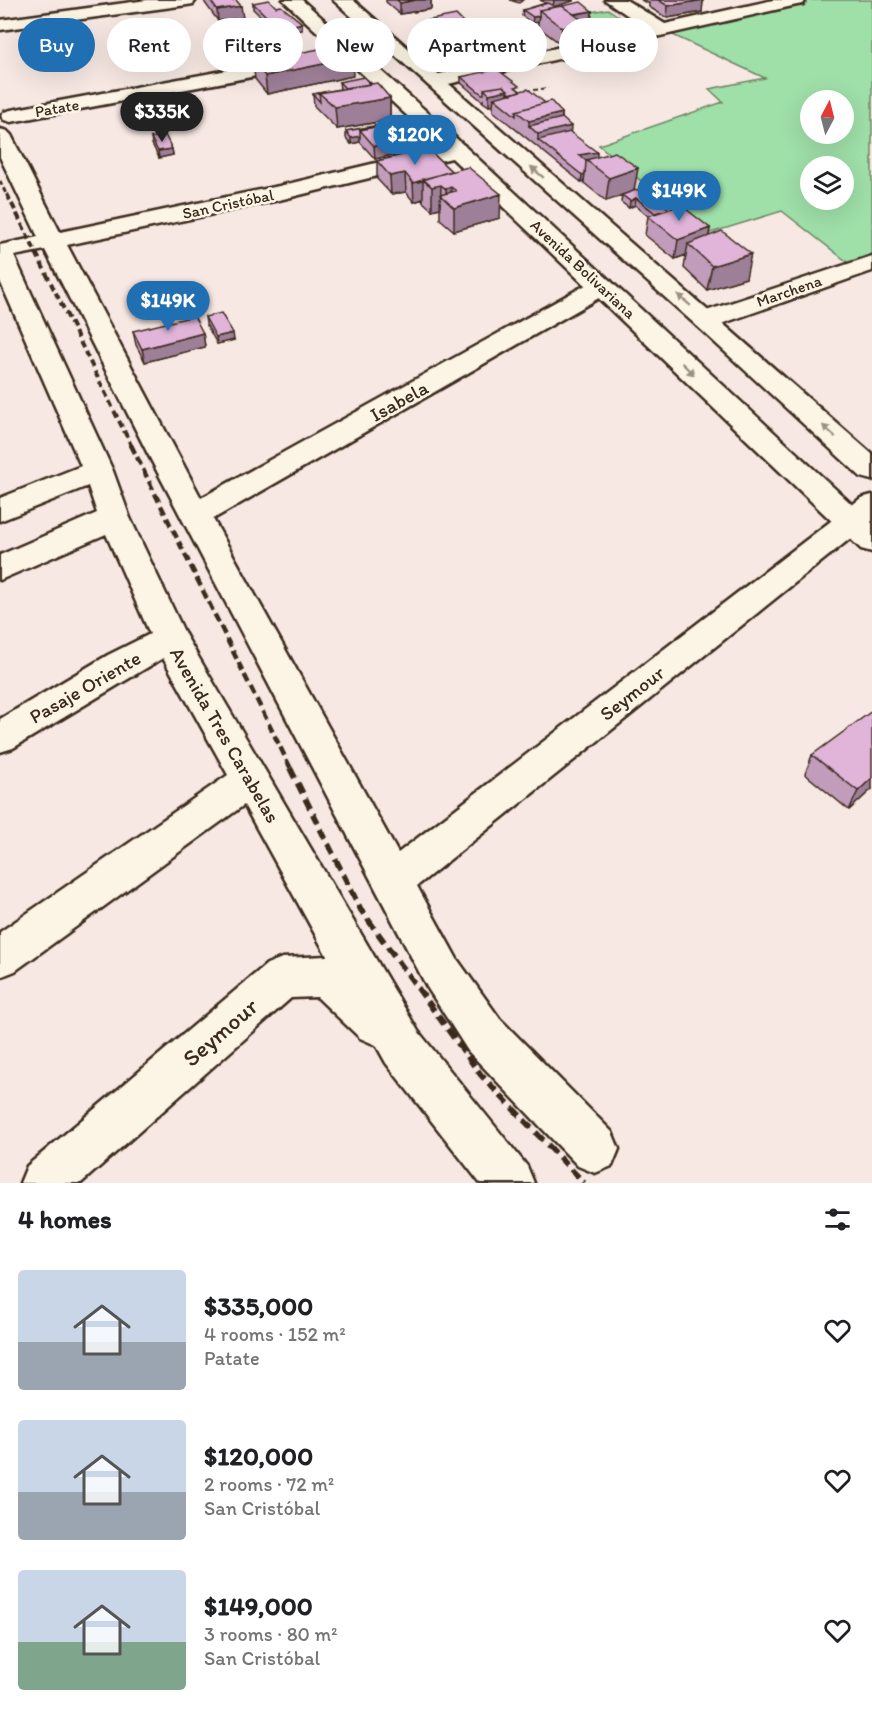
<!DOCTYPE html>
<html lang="en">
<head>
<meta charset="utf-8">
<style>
	body { margin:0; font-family:Itim,sans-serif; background:#f6f6f6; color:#202124; height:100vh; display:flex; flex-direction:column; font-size:22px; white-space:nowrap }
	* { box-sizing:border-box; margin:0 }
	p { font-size:20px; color:#757577 }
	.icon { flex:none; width:33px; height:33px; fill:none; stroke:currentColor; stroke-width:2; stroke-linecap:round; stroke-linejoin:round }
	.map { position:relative; height:1183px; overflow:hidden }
	.sheet { display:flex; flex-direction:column; background:#fff; flex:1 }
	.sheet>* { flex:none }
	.hud { position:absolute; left:18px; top:18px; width:837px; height:54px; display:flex; gap:12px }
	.needle { width:39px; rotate:7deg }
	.buttons { position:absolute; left:800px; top:90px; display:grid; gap:12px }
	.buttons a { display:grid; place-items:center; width:54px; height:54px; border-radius:50%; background:#fff; box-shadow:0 6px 24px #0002; font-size:30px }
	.price { position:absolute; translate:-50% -51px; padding:0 14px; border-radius:21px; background:#1f6fb2; color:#fff; font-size:20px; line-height:39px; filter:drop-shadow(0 2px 3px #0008) }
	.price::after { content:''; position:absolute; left:50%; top:36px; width:18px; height:14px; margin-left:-9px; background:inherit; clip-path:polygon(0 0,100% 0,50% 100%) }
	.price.current { background:#222; color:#fff }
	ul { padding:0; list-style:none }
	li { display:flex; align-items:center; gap:18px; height:150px; padding:0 18px }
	li span { display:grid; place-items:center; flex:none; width:168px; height:120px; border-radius:6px; color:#555 }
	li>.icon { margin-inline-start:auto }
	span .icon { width:72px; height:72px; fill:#fffc; stroke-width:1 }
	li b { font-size:26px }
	h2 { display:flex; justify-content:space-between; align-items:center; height:72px; padding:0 18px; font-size:26px }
	.tag { padding:0 21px; border-radius:27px; background:#fff; box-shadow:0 6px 24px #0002; font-size:21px; line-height:54px }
	.tag.current { background:#1f6fb2; color:#fff }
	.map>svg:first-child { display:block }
	.green { fill:#9fdfa8; stroke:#6d8463; stroke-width:1.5; fill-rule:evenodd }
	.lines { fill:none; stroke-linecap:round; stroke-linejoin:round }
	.street-casing { stroke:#3b2a1e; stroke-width:5 }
	.primary-casing { stroke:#3b2a1e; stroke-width:5 }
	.path { stroke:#3b2a1e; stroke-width:2; stroke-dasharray:4 3; stroke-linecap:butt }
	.street { fill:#fcf5e5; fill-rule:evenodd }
	.primary { fill:#fcf5e5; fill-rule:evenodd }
	.rail-far3 { stroke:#3b2a1e; stroke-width:3; stroke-dasharray:5 3; stroke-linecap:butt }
	.rail-far2 { stroke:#3b2a1e; stroke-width:4; stroke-dasharray:7 4; stroke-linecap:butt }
	.rail-far1 { stroke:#3b2a1e; stroke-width:4.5; stroke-dasharray:9 4.5; stroke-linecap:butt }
	.rail { stroke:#3b2a1e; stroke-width:6; stroke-dasharray:11 6; stroke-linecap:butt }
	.wall { fill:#c29cbb; stroke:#3b2a1e; stroke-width:1.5 }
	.shaded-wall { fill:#9e7f98; stroke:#3b2a1e; stroke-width:1.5 }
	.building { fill:#e1b5d9; stroke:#3b2a1e; stroke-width:1.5 }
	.oneway { fill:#9c9082 }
	.labels { text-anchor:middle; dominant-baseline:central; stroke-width:5; stroke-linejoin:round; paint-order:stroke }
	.far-street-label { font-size:16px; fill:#3b2a1e; stroke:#fcf5e5 }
	.street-label { font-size:20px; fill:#3b2a1e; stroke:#fcf5e5 }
	.near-street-label { font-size:24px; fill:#3b2a1e; stroke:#fcf5e5 }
</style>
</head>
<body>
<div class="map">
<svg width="872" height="1183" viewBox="0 0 872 1183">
	<rect width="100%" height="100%" fill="#f7e8e3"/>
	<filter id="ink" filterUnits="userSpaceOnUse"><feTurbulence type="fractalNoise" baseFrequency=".0167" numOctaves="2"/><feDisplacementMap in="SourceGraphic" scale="12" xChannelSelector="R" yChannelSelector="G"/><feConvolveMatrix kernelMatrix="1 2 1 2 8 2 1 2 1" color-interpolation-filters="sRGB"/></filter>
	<g filter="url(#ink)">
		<path class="green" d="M 797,0 L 872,0 L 872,262 L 855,268 L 782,211 L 704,235 L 599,145 L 723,102 L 709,89 L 765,78 L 662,30 ZM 810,100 L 843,100 L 843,134 L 810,134 ZM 810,166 L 843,166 L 843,200 L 810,200 Z
			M 608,9 L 633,26 L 604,32 L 580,14 Z"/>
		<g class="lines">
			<defs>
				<path id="street" d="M 147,0 L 196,0 L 193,4 L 187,5 L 0,30 L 0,20 Z
					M 605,0 L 626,0 L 665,24 L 773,0 L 806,0 L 803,4 L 797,5 L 435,87 L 428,85 L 425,81 L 428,77 L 435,75 L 646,28 Z
					M 298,57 L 305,59 L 308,63 L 305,67 L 11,122 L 4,120 L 1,116 L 4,112 L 11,110 Z
					M 0,129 L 7,131 L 11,135 L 60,232 L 279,186 L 456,144 L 464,145 L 467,150 L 464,155 L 279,200 L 67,245 L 201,498 L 593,281 L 602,278 L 611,281 L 615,286 L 611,291 L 213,519 L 398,853 L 861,498 L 872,495 L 872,521 L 417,886 L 457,959 L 500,1019 L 612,1132 L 619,1149 L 612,1166 L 595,1173 L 578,1166 L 468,1051 L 427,987 L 147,452 L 45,250 L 14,256 L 113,471 L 130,518 L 186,636 L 418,1031 L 527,1166 L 534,1183 L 480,1183 L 386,1063 L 376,1045 L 360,1038 L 317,997 L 291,998 L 81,1183 L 20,1183 L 27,1166 L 267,964 L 282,958 L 327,956 L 244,805 L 15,971 L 0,977 L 0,932 L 228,775 L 163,658 L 13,748 L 0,752 L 0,719 L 108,655 L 150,634 L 106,534 L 0,580 L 0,555 L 97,513 L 88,486 L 0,521 L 0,498 L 81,466 L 0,281 L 0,245 L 38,237 L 0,157 Z
					M 872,256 L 872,271 L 715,326 L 706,328 L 697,326 L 693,320 L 697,314 Z"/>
				<path id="primary" d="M 283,0 L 302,0 L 446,129 L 872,523 L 872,552 L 861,549 L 431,138 Z
					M 333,0 L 353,0 L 872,454 L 872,480 L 861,477 L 697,326 Z"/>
			</defs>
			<use href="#street" class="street-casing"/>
			<use href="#primary" class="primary-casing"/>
			<path class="path" d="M 515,87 L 521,92 L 548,88"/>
			<use href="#street" class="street"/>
			<use href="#primary" class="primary"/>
			<path class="rail-far3" d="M 0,181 L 7,196"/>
			<path class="rail-far2" d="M 7,194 L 132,447"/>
			<path class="rail-far1" d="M 131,445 L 291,769"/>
			<path class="rail" d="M 290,768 L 361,910 L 481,1075 L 584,1183"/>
		</g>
		<path class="wall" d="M 204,0 L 236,0 L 243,18 L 218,21 L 205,3 Z
			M 386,0 L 431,0 L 431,9 L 400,14 L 386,2 Z
			M 510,0 L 523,0 L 519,3 Z
			M 540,0 L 573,0 L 573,1 L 554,6 L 592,11 L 591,22 L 586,24 L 584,40 L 561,44 L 538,27 L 538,22 L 532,23 L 522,16 L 523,10 L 546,3 Z
			M 641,0 L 703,0 L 702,12 L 667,18 L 649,7 L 649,3 L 647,3 Z
			M 253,3 L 276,7 L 302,23 L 302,30 L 280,35 L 253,9 Z
			M 420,22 L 468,27 L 468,39 L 432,46 L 420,34 Z
			M 468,27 L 518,54 L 491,59 L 468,39 Z
			M 211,44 L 264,44 L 264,50 L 257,51 L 262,55 L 262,60 L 353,76 L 267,94 L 255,79 L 253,63 L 236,66 L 226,55 L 216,56 L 212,50 Z
			M 461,77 L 519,90 L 520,91 L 545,103 L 562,113 L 562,118 L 570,132 L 597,157 L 635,191 L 669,209 L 710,228 L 709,236 L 746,278 L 707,290 L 684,268 L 686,255 L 675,259 L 645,235 L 648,216 L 635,205 L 629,208 L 621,202 L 622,196 L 606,201 L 584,183 L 584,181 L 581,182 L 493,111 L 493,105 L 489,106 L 483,102 L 483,100 L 482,101 L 461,83 Z
			M 339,82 L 370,84 L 390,98 L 390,120 L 337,129 L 314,106 L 313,94 L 340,89 Z
			M 402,121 L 419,136 L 419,149 L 375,159 L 360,142 L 351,144 L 346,138 L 346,131 Z
			M 151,138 L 172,149 L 173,155 L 159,158 L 152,144 Z
			M 428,149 L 500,218 L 454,231 L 440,219 L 440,208 L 432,210 L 423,202 L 423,199 L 414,202 L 406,192 L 391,194 L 377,179 L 377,161 Z
			M 205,317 L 234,340 L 217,344 L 206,324 Z
			M 133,331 L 203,333 L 205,347 L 145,362 L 136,345 Z
			M 812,755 L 872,789 L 849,810 L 805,774 Z"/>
		<path class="shaded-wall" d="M 416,0 L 431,0 L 431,9 L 400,14 L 400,3 Z
			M 554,0 L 573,0 L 573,1 L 553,7 Z
			M 703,0 L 702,12 L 667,18 L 668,6 Z
			M 241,6 L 243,18 L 218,21 L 217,10 Z
			M 592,11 L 591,22 L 586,24 L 584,40 L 561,44 L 562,28 L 568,16 Z
			M 539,16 L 538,22 L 532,23 L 533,17 Z
			M 302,23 L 302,30 L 280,35 L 279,29 Z
			M 468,27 L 468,39 L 432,46 L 432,34 Z
			M 518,42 L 518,54 L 491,59 L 492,47 Z
			M 264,44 L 264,50 L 251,52 L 250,46 Z
			M 225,48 L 226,55 L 216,56 L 215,50 Z
			M 262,55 L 262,62 L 253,62 L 253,63 L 236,66 L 235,60 Z
			M 352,58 L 353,76 L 267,94 L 265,76 Z
			M 508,90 L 507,102 L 494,98 L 493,105 L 489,106 L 489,94 Z
			M 390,98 L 390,120 L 337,129 L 335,107 Z
			M 562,113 L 561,128 L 571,126 L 570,138 L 538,140 L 538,134 L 529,126 L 529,121 Z
			M 360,136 L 360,142 L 351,144 L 351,138 Z
			M 419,136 L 419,149 L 375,159 L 374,146 Z
			M 172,149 L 173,155 L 159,158 L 158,151 Z
			M 597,152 L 597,158 L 579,162 L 579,155 Z
			M 638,168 L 634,191 L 606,201 L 609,178 Z
			M 405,173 L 406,192 L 391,194 L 390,176 Z
			M 585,174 L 584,181 L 581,182 L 582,175 Z
			M 423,181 L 423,199 L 414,202 L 413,183 Z
			M 424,181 L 451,187 L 451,205 L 446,200 L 446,189 L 441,185 L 440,208 L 432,210 L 432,187 Z
			M 501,194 L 500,218 L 454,231 L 454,208 Z
			M 636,198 L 635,205 L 629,208 L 630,201 Z
			M 710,228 L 707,247 L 688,244 L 686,255 L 675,259 L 678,240 Z
			M 751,254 L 746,278 L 707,290 L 712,266 Z
			M 203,333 L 205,347 L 145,362 L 142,349 Z
			M 233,333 L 234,340 L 217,344 L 216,337 Z
			M 872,778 L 872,789 L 849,810 L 858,791 Z"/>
		<path class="building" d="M 210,0 L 236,0 L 241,6 L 217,10 Z
			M 269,0 L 276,7 L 281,6 L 302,23 L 279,29 L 253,3 Z
			M 397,0 L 416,0 L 400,3 Z
			M 658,0 L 703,0 L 668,6 Z
			M 581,2 L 592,11 L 574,14 L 562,6 Z
			M 548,3 L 555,7 L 539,10 L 539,16 L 533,17 L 523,10 Z
			M 562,6 L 586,23 L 562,28 L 539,10 Z
			M 456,15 L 468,27 L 432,34 L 420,22 Z
			M 494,22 L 518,42 L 492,47 L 468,27 Z
			M 256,37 L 264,44 L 250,46 L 262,55 L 235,60 L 225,48 L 215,50 L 211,44 Z
			M 339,45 L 352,58 L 265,76 L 253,62 Z
			M 497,69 L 519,86 L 515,87 L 520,91 L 512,94 L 507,92 L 508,90 L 503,86 L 484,89 L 484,94 L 482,94 L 461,77 Z
			M 364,77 L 370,84 L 345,88 L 339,82 Z
			M 377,83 L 390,98 L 335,107 L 319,93 Z
			M 503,86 L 508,90 L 489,94 L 484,89 Z
			M 528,89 L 545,103 L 516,111 L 516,116 L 494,98 Z
			M 319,93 L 320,102 L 313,94 Z
			M 551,101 L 562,113 L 529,121 L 516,111 Z
			M 562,118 L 571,126 L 538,134 L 529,126 Z
			M 402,121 L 419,136 L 374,146 L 360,130 Z
			M 395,123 L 360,130 L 360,136 L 351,138 L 346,131 Z
			M 570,132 L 597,152 L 579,155 L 586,161 L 585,174 L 582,175 L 538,140 Z
			M 165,135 L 172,149 L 158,151 L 151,138 Z
			M 428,149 L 451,171 L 413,183 L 405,173 L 390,176 L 377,161 Z
			M 615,152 L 638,168 L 609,178 L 586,160 Z
			M 468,167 L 501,194 L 454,208 L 440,195 L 456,191 L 451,187 L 446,189 L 441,185 L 432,187 L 423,179 Z
			M 642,188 L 669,209 L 655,213 L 636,198 L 630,201 L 622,195 Z
			M 681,205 L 710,228 L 678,240 L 648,216 Z
			M 722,231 L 751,254 L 712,266 L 688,244 Z
			M 221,313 L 233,333 L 216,337 L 205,317 Z
			M 194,316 L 203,333 L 142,349 L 133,331 Z
			M 872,711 L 872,778 L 858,791 L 812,755 Z"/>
		<defs><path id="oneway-solid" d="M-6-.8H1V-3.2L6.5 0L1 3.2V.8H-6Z" transform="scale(1.5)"/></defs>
		<g class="oneway">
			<use href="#oneway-solid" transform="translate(537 172) rotate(-139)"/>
			<use href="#oneway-solid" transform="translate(684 300) rotate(-139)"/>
			<use href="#oneway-solid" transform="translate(688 369) rotate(44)"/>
			<use href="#oneway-solid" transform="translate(829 431) rotate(-138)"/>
		</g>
	</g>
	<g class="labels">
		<g class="far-street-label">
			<text transform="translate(57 108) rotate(-10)">Patate</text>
			<text transform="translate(228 204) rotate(-12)">San Cristóbal</text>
			<text transform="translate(583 269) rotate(43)">Avenida Bolivariana</text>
			<text transform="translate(789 291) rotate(-19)">Marchena</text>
		</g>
		<g class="street-label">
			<text transform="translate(399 401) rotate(-29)">Isabela</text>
			<text transform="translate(85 687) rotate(-30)">Pasaje Oriente</text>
			<text transform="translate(632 693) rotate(-38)">Seymour</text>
			<text transform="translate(225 735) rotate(60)">Avenida Tres Carabelas</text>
		</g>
		<g class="near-street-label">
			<text transform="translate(220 1032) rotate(-41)">Seymour</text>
		</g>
	</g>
</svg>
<div class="buttons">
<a><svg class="needle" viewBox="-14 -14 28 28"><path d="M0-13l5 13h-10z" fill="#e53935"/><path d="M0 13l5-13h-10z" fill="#757577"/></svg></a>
<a><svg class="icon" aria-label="layers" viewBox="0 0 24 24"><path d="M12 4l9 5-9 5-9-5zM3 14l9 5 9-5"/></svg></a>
</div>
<b class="price current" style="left:162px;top:143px">$335K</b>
<b class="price" style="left:415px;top:166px">$120K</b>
<b class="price" style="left:679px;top:222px">$149K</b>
<b class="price" style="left:168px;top:332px">$149K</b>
<div class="hud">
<a class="tag current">Buy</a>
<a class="tag">Rent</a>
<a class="tag">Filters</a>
<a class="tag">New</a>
<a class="tag">Apartment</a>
<a class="tag">House</a>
</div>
</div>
<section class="sheet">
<h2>4 homes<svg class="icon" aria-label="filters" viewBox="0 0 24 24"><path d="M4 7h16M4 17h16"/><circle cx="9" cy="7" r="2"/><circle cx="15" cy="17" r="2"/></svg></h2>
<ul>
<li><span style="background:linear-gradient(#c9d6e8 60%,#9aa5b1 0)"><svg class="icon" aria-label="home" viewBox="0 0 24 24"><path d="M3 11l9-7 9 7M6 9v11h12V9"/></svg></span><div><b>$335,000</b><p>4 rooms · 152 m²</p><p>Patate</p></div><svg class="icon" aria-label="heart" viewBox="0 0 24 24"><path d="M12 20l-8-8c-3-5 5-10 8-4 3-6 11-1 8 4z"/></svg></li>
<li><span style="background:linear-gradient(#c9d6e8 60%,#9aa5b1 0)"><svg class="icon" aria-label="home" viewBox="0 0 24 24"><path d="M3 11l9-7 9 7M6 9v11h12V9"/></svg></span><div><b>$120,000</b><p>2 rooms · 72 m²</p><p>San Cristóbal</p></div><svg class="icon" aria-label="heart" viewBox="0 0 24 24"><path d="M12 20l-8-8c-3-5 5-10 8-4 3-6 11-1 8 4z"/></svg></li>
<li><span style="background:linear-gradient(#c9d6e8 60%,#7fa58c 0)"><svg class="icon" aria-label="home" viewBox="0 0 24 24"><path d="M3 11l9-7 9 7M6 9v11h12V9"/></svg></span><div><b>$149,000</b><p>3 rooms · 80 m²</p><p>San Cristóbal</p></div><svg class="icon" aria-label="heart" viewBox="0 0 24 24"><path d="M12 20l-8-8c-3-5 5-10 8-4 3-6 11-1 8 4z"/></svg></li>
</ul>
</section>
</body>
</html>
